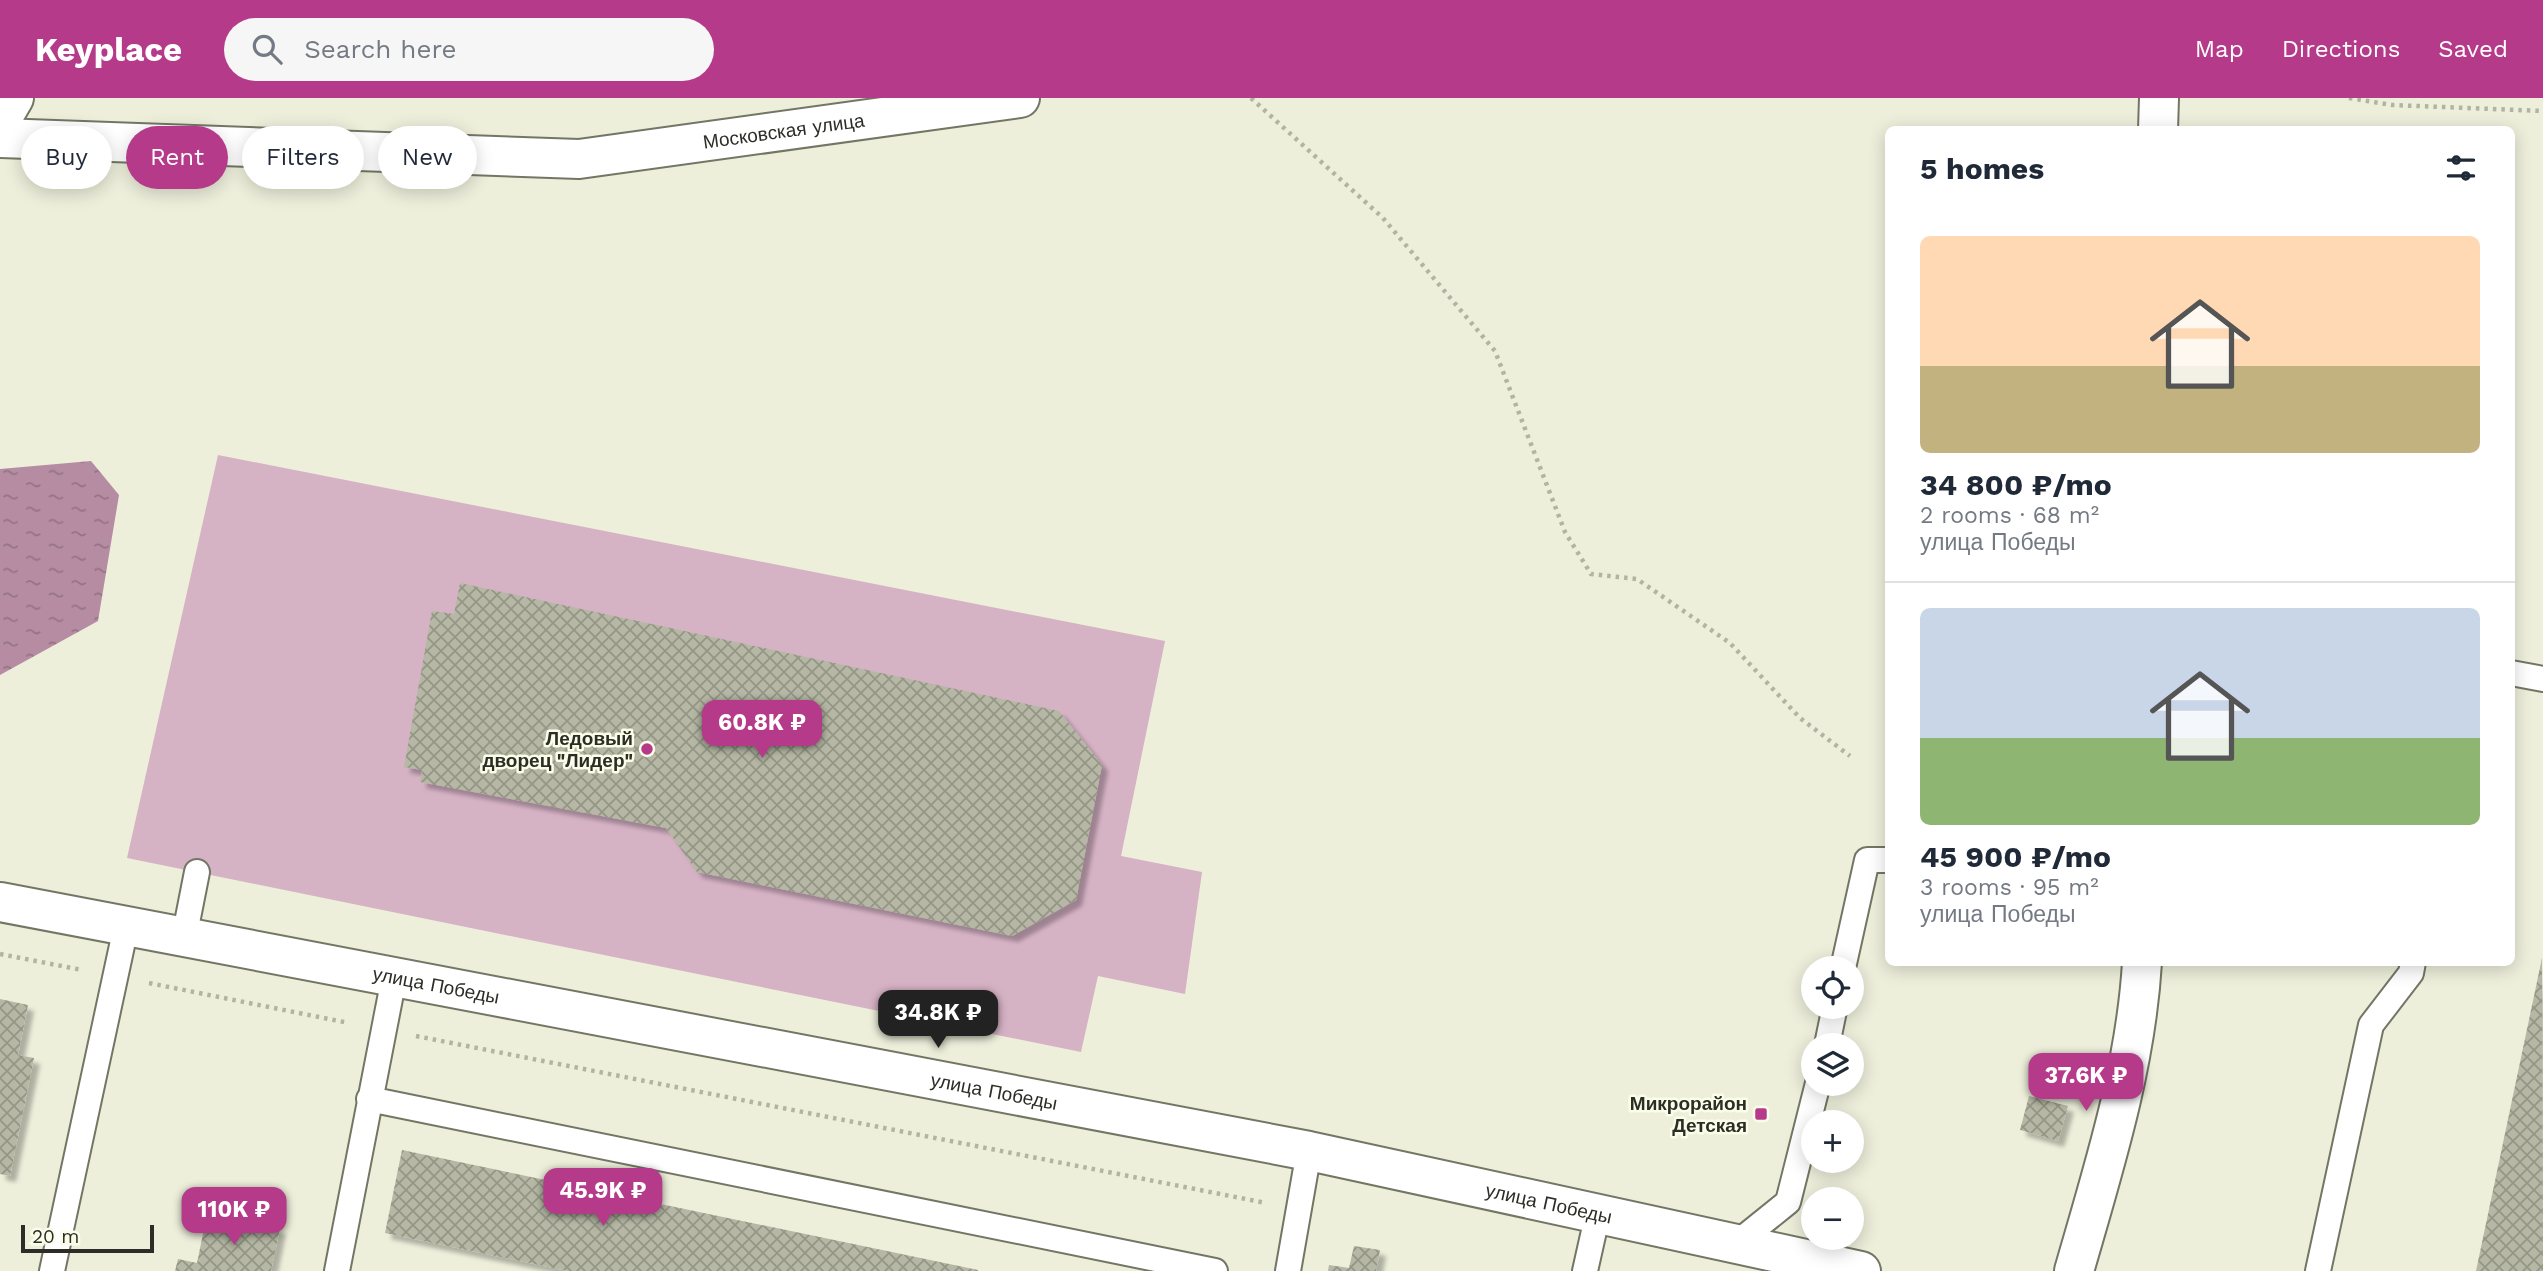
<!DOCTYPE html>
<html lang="en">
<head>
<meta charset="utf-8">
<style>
	body { margin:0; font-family:"Work Sans",sans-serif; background:#f6f6f7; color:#1f2937; height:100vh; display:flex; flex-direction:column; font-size:26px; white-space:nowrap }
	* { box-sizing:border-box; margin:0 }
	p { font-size:23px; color:#747a83 }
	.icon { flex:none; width:38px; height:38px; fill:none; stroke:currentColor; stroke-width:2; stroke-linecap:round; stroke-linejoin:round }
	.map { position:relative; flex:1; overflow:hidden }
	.panel { position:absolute; left:1885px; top:28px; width:630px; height:840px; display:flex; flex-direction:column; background:#fff; border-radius:10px; box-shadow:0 4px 18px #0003 }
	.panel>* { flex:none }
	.hud { position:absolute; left:21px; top:28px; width:665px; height:63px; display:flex; gap:14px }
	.controls { position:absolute; left:1801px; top:858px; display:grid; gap:14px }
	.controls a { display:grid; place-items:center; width:63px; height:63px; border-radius:50%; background:#fff; box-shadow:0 4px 18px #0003; font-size:35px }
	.scale { position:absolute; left:21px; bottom:18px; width:133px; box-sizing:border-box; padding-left:7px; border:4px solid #2c2d26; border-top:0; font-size:19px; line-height:24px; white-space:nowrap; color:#2c2d26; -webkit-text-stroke:5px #fafde8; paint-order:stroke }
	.price { position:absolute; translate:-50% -60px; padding:0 16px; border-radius:14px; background:#b63a8a; color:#fff; font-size:23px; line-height:46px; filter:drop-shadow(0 2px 4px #0008) }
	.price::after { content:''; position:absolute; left:50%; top:42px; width:21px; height:16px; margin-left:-10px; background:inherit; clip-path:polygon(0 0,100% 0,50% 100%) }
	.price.active { background:#222; color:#fff }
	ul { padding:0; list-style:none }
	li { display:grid; align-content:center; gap:14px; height:371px; padding:0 35px }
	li+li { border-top:2px solid #e0e1e3 }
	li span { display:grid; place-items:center; height:217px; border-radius:10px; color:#555 }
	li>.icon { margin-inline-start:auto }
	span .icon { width:126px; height:126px; fill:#fffc; stroke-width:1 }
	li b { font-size:30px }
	h2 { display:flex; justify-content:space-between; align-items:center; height:84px; padding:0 35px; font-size:30px }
	.pill { padding:0 24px; border-radius:32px; background:#fff; box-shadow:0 4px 18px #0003; font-size:24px; line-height:63px }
	.pill.active { background:#b63a8a; color:#fff }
	header { display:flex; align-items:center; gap:42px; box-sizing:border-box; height:98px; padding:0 35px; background:#b63a8a; color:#fff }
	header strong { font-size:33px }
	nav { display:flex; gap:38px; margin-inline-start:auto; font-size:24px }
	.search { width:490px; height:63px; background:#f6f6f7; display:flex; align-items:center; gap:18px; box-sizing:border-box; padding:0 24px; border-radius:38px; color:#747a83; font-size:26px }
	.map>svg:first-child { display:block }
	.grass { fill:#d6b2c5 }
	.water { fill:url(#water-ripples) }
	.building { fill:url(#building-cross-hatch); filter:url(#shadow) }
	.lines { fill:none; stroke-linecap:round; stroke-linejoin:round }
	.lane-casing { stroke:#747665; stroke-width:28 }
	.street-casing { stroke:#747665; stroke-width:42 }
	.secondary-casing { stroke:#747665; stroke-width:42 }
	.path { stroke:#b2b3a3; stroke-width:4.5; stroke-dasharray:3.5 5; stroke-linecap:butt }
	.lane { stroke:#fff; stroke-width:24 }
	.street { stroke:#fff; stroke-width:38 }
	.secondary { stroke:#fff; stroke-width:38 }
	.poi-dot { fill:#b63a8a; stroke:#fafde8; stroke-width:2.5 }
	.labels { text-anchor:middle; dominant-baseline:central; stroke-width:5; stroke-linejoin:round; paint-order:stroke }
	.street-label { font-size:19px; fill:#2c2d26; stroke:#fafde8 }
	.poi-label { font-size:19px; font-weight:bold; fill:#2c2d26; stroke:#fafde8; text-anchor:end }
</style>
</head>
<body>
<header>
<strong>Keyplace</strong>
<div class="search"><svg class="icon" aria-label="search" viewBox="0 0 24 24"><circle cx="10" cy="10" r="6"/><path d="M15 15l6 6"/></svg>Search here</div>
<nav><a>Map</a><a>Directions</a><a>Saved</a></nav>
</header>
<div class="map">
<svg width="2543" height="1173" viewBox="0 0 2543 1173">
	<defs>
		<pattern id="water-ripples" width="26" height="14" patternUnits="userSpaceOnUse" patternTransform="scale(1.75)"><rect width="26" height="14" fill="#b68ca3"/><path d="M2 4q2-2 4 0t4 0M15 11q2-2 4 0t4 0" fill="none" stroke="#947385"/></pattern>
		<pattern id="building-cross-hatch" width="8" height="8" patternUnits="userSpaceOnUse" patternTransform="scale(1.75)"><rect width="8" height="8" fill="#b6b8a5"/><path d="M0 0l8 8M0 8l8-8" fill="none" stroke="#949686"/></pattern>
		<filter id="shadow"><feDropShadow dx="6" dy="6" stdDeviation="2" flood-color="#0004"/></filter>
	</defs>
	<rect width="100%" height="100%" fill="#edefdb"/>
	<path class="grass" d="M 218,357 L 1165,543 L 1121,758 L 1202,774 L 1185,896 L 1098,878 L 1081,954 L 127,760 Z"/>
	<path class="water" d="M 91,363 L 119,397 L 98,523 L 0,577 L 0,371 Z"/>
	<path class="building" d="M 460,485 L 1059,613 L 1102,667 L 1076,802 L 1012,838 L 697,774 L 666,730 L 420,684 L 422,672 L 404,669 L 432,513 L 454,516 Z
		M 2542,860 L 2543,1173 L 2476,1173 Z
		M 0,901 L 28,907 L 18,957 L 34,960 L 10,1078 L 0,1076 Z
		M 2029,998 L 2068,1008 L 2058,1043 L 2020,1032 Z
		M 402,1052 L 978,1172 L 978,1173 L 568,1173 L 385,1135 Z
		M 207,1116 L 280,1130 L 271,1173 L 175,1173 L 178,1161 L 197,1165 Z
		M 1354,1148 L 1380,1152 L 1376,1173 L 1328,1173 L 1329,1167 L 1349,1170 Z"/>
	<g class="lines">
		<defs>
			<path id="lane" d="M 2511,575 L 2543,581
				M 184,840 L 197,774
				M 1843,870 L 1867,762 L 1888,762
				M 1827,947 L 1835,908
				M 369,1001 L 1215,1173
				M 1737,1145 L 1788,1104 L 1818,985
				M 52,1173 L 126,829
				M 337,1173 L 394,880
				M 1288,1173 L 1309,1053
				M 1585,1173 L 1598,1115
				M 2318,1173 L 2371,927 L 2411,875 L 2413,864"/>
			<g id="street">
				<path d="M 0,24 L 14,0"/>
				<path d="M 2158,32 L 2159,0"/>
				<path id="s1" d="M 0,40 L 579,61 L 1020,0"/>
				<path d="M 2074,1173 C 2103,1072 2136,969 2142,864"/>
			</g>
			<g id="secondary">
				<path id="s2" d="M 0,804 L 1309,1053 L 1861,1173"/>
			</g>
		</defs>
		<use href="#lane" class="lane-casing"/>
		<use href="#street" class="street-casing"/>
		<use href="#secondary" class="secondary-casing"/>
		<path class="path" d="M 1251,0 L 1383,120 L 1495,253 L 1565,434 L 1591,476 L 1637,481 L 1730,545 L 1800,620 L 1850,658
			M 2349,0 L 2392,7 L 2543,13
			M 0,856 L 82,872
			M 149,885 L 349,925
			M 416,938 L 1266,1105"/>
		<use href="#lane" class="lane"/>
		<use href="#street" class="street"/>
		<use href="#secondary" class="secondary"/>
	</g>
	<g class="poi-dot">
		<circle cx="647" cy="651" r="7"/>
		<rect x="1754" y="1009" width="14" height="14" rx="3.5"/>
	</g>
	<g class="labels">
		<g class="street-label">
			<text stroke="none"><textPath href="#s1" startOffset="786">Московская улица</textPath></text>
			<text stroke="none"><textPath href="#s2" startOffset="444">улица Победы</textPath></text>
			<text stroke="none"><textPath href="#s2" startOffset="1012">улица Победы</textPath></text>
			<text stroke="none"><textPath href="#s2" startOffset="1578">улица Победы</textPath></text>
		</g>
		<g class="poi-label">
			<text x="633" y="640">Ледовый<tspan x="633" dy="22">дворец "Лидер"</tspan></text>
			<text x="1747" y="1005">Микрорайон<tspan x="1747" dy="22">Детская</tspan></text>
		</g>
	</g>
</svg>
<div class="controls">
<a><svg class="icon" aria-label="locate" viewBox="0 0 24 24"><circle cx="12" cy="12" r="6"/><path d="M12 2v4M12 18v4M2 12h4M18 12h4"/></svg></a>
<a><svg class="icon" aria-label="layers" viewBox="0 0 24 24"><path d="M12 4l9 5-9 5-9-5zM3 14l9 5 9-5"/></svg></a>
<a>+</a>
<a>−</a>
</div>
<div class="scale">20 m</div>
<b class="price" style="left:762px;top:662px">60.8K ₽</b>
<b class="price active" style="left:938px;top:952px">34.8K ₽</b>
<b class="price" style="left:2086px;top:1015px">37.6K ₽</b>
<b class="price" style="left:603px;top:1130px">45.9K ₽</b>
<b class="price" style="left:234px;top:1149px">110K ₽</b>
<div class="hud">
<a class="pill">Buy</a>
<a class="pill active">Rent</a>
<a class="pill">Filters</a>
<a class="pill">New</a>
</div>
<section class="panel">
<h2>5 homes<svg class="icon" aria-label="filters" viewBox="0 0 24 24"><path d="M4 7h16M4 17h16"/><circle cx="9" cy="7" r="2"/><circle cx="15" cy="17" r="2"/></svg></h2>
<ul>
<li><span style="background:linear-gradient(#ffd9b3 60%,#c2b280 0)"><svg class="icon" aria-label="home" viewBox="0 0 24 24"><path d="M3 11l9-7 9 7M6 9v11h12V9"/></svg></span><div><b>34 800 ₽/mo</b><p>2 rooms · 68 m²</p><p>улица Победы</p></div></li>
<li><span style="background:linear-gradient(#c9d6e8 60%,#8fb573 0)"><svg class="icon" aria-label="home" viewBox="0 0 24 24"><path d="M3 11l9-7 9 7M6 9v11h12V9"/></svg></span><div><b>45 900 ₽/mo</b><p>3 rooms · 95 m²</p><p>улица Победы</p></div></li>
</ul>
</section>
</div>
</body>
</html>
